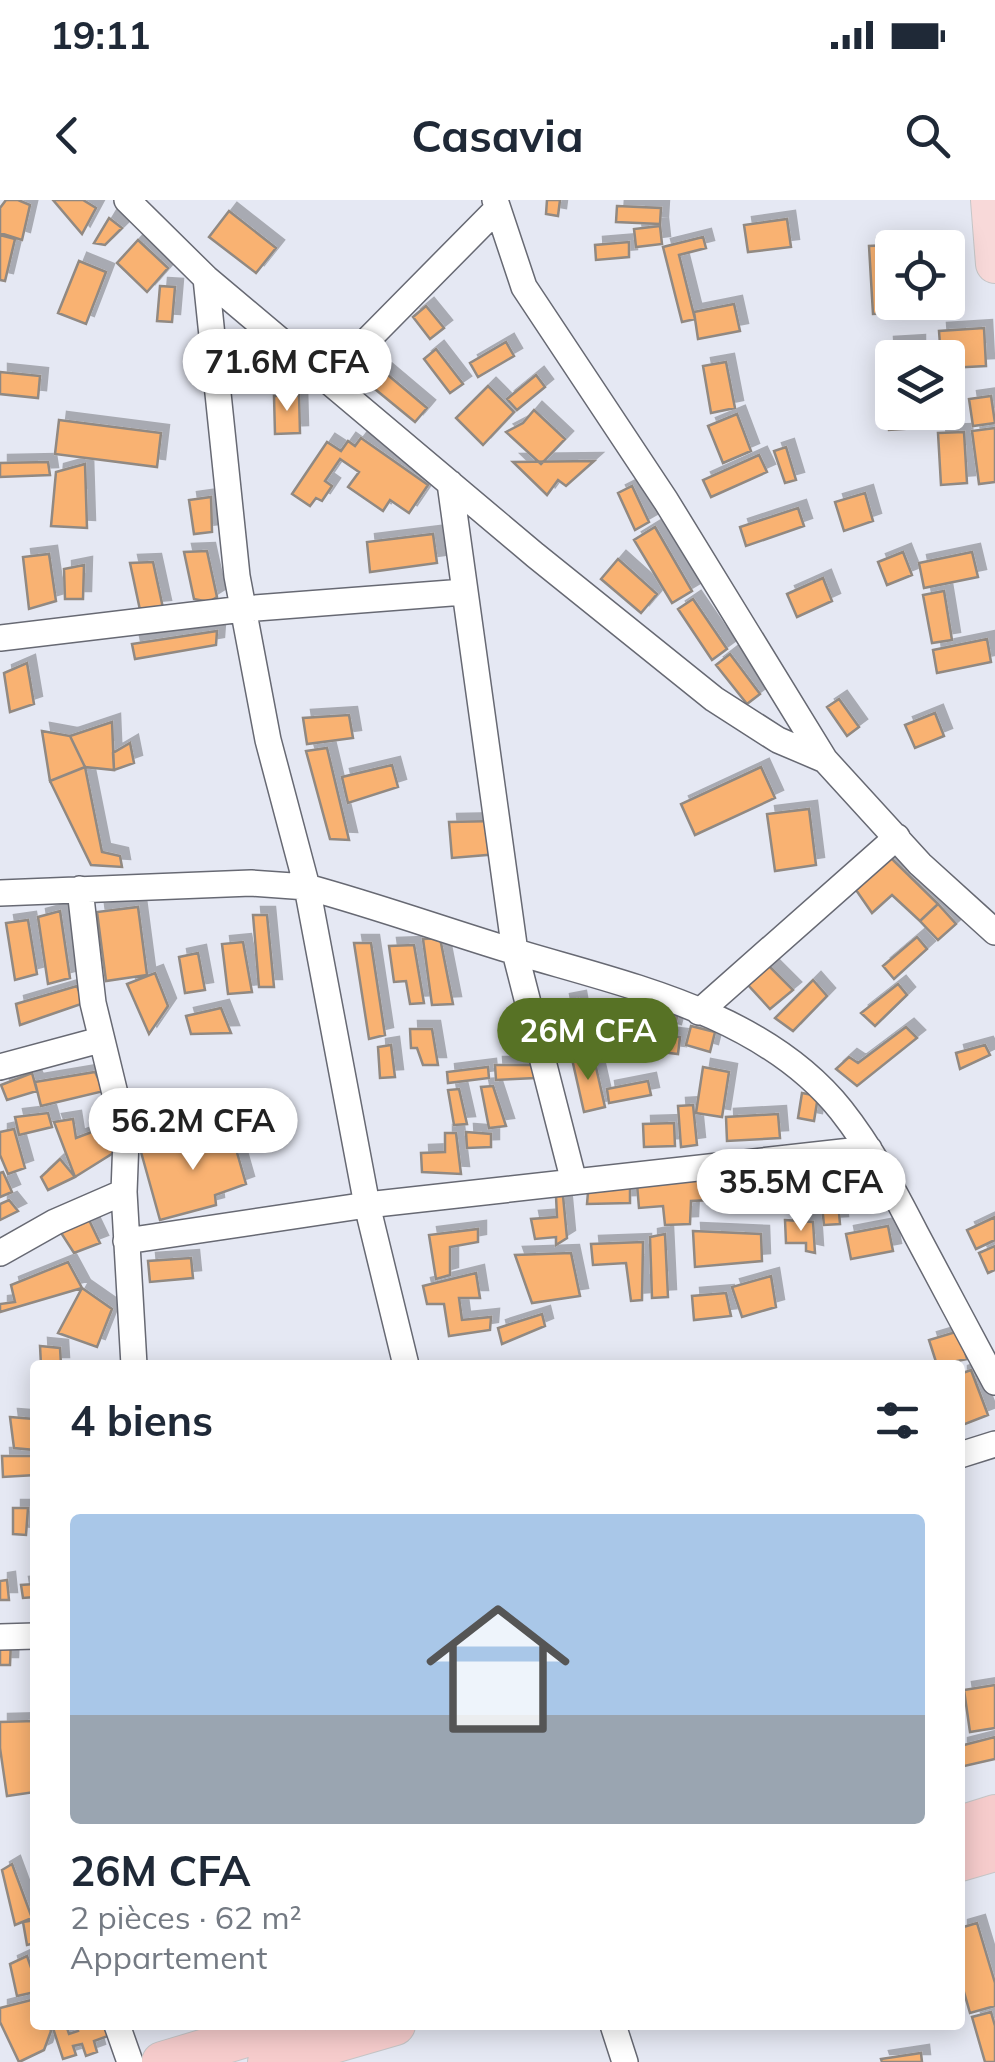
<!DOCTYPE html>
<html lang="fr">
<head>
<meta charset="utf-8">
<style>
	body { margin:0; font-family:Mulish,sans-serif; background:#f6f6f7; color:#1f2937; height:100vh; display:flex; flex-direction:column; font-size:38px; white-space:nowrap }
	* { box-sizing:border-box; margin:0 }
	p { font-size:32px; color:#747a83 }
	.icon { flex:none; width:55px; height:55px; fill:none; stroke:currentColor; stroke-width:2; stroke-linecap:round; stroke-linejoin:round }
	.map { position:relative; flex:1; overflow:hidden }
	.sheet { position:absolute; left:30px; top:1160px; width:935px; height:670px; display:flex; flex-direction:column; background:#fff; border-radius:10px; box-shadow:0 5px 25px #0003 }
	.sheet>* { flex:none }
	.fabs { position:absolute; left:875px; top:30px; display:grid; gap:20px }
	.fabs a { display:grid; place-items:center; width:90px; height:90px; border-radius:10px; background:#fff; box-shadow:0 5px 25px #0003; font-size:50px }
	.price { position:absolute; translate:-50% -85px; padding:0 22px; border-radius:35px; background:#fff; color:#222; font-size:32px; line-height:65px; filter:drop-shadow(0 2px 5px #0008) }
	.price::after { content:''; position:absolute; left:50%; top:60px; width:30px; height:22px; margin-left:-15px; background:inherit; clip-path:polygon(0 0,100% 0,50% 100%) }
	.price.selected { background:#577225; color:#fff }
	ul { padding:0; list-style:none }
	li { display:grid; align-content:center; gap:20px; height:530px; padding:0 40px }
	li+li { border-top:2px solid #e0e1e3 }
	li span { display:grid; place-items:center; height:310px; border-radius:10px; color:#555 }
	li>.icon { margin-inline-start:auto }
	span .icon { width:180px; height:180px; fill:#fffc; stroke-width:1 }
	li b { font-size:42px }
	h2 { display:flex; justify-content:space-between; align-items:center; height:120px; padding:0 40px; font-size:42px }
	.status { display:flex; justify-content:space-between; align-items:center; height:70px; padding:0 50px; background:#fff; direction:ltr }
	.status svg { height:28px; fill:currentColor }
	header { display:flex; justify-content:space-between; align-items:center; height:130px; padding:0 40px; background:#fff; font-size:45px; font-weight:700 }
	.map>svg:first-child { display:block }
	.building { fill:#f9b272; stroke:#918982; stroke-width:2.5; filter:url(#shadow) }
	.lines { fill:none; stroke-linecap:round; stroke-linejoin:round }
	.minor-casing { stroke:#676973; stroke-width:28 }
	.primary-casing { stroke:#c6c6c7; stroke-width:40 }
	.trunk-casing { stroke:#c6c6c7; stroke-width:42 }
	.minor { stroke:#fff; stroke-width:25 }
	.primary { stroke:#f8d9d9; stroke-width:38 }
	.trunk { stroke:#f6cccc; stroke-width:40 }
</style>
</head>
<body>
<div class="status"><b>19:11</b><svg viewBox="0 0 49 12"><path d="M0 12V9h3v3zM5 12V6h3v6zM10 12V3h3v9zM15 12V0h3v12zM26 1h20v11H26zM47 4h2v5h-2z"/></svg></div>
<header><svg class="icon" aria-label="back" viewBox="0 0 24 24"><path d="M15 5l-7 7 7 7"/></svg>Casavia<svg class="icon" aria-label="search" viewBox="0 0 24 24"><circle cx="10" cy="10" r="6"/><path d="M15 15l6 6"/></svg></header>
<div class="map">
<svg width="995" height="1862" viewBox="0 0 995 1862">
	<defs>
		<filter id="shadow"><feDropShadow dx="8" dy="-8" stdDeviation="0" flood-color="#0004"/></filter>
	</defs>
	<rect width="100%" height="100%" fill="#e5e8f3"/>
	<path class="building" d="M 6,0 L 18,0 L 30,5 L 22,40 L 0,33 L 0,8 Z
		M 53,0 L 83,0 L 96,8 L 82,34 Z
		M 547,0 L 560,0 L 558,16 L 546,14 Z
		M 617,6 L 661,8 L 660,24 L 616,22 Z
		M 229,11 L 276,48 L 256,73 L 209,37 Z
		M 109,18 L 122,28 L 105,45 L 94,43 Z
		M 787,19 L 791,47 L 748,52 L 744,25 Z
		M 660,26 L 662,44 L 636,47 L 634,29 Z
		M 0,35 L 15,39 L 5,81 L 0,80 Z
		M 703,37 L 706,48 L 679,55 L 695,119 L 682,122 L 663,47 Z
		M 138,40 L 168,68 L 147,92 L 117,63 Z
		M 629,42 L 629,57 L 596,60 L 595,45 Z
		M 909,44 L 909,48 L 892,48 L 892,102 L 912,102 L 913,112 L 873,114 L 869,46 Z
		M 79,61 L 106,72 L 86,124 L 58,113 Z
		M 160,86 L 175,87 L 172,122 L 157,121 Z
		M 734,104 L 740,131 L 698,139 L 694,112 Z
		M 426,106 L 444,128 L 430,139 L 413,117 Z
		M 984,128 L 986,166 L 948,168 L 948,158 L 941,158 L 939,131 Z
		M 506,142 L 514,156 L 478,177 L 470,163 Z
		M 917,143 L 917,158 L 892,158 L 892,196 L 889,197 L 886,145 Z
		M 436,149 L 463,184 L 450,193 L 424,159 Z
		M 726,162 L 735,208 L 711,213 L 703,166 Z
		M 382,170 L 427,208 L 415,222 L 370,185 Z
		M 0,172 L 40,176 L 38,198 L 0,194 Z
		M 536,175 L 545,187 L 517,210 L 507,199 Z
		M 488,186 L 514,212 L 483,245 L 456,218 Z
		M 299,195 L 300,233 L 275,234 L 274,196 Z
		M 991,196 L 995,223 L 973,226 L 969,199 Z
		M 892,206 L 892,212 L 945,212 L 946,226 L 889,230 L 887,207 Z
		M 534,210 L 565,239 L 541,264 L 506,232 L 523,223 Z
		M 737,214 L 751,251 L 723,263 L 708,226 Z
		M 59,220 L 161,233 L 157,267 L 55,254 Z
		M 995,228 L 995,282 L 979,284 L 972,231 Z
		M 964,232 L 967,283 L 941,285 L 938,233 Z
		M 361,238 L 428,285 L 409,313 L 390,300 L 383,311 L 348,287 L 359,272 L 340,259 L 325,281 L 332,286 L 322,301 L 316,298 L 310,306 L 292,294 L 327,242 L 341,251 L 348,241 L 355,246 Z
		M 786,247 L 796,280 L 785,283 L 774,251 Z
		M 759,255 L 767,272 L 711,297 L 703,280 Z
		M 594,261 L 566,286 L 558,280 L 547,295 L 513,262 Z
		M 48,262 L 50,275 L 0,277 L 0,263 Z
		M 85,264 L 87,328 L 51,326 L 56,272 Z
		M 632,286 L 649,322 L 635,330 L 618,293 Z
		M 865,293 L 873,321 L 844,331 L 835,302 Z
		M 211,297 L 212,332 L 194,334 L 189,300 Z
		M 798,308 L 804,326 L 746,346 L 740,327 Z
		M 655,327 L 692,391 L 672,403 L 634,340 Z
		M 433,334 L 437,363 L 370,372 L 367,342 Z
		M 207,351 L 217,397 L 209,402 L 194,399 L 184,352 Z
		M 903,352 L 912,375 L 887,385 L 878,362 Z
		M 972,352 L 978,377 L 924,388 L 919,363 Z
		M 49,354 L 56,401 L 29,409 L 23,357 Z
		M 618,359 L 657,394 L 641,413 L 601,379 Z
		M 153,362 L 163,408 L 140,410 L 130,363 Z
		M 84,365 L 83,399 L 65,399 L 64,369 Z
		M 823,378 L 832,401 L 797,417 L 787,394 Z
		M 944,391 L 952,440 L 932,443 L 923,395 Z
		M 693,399 L 727,449 L 712,460 L 678,409 Z
		M 217,431 L 216,445 L 135,459 L 132,444 Z
		M 987,439 L 991,462 L 937,473 L 933,450 Z
		M 730,454 L 760,494 L 747,504 L 716,465 Z
		M 27,463 L 34,504 L 10,512 L 4,473 Z
		M 839,499 L 859,527 L 847,536 L 827,507 Z
		M 935,513 L 944,536 L 915,548 L 905,525 Z
		M 349,515 L 353,538 L 307,544 L 303,518 Z
		M 112,522 L 114,570 L 85,567 L 70,536 Z
		M 42,531 L 70,536 L 85,567 L 50,581 Z
		M 130,543 L 134,563 L 114,570 L 113,553 Z
		M 327,548 L 349,640 L 330,639 L 306,551 Z
		M 392,565 L 398,587 L 348,603 L 342,577 Z
		M 85,567 L 102,652 L 120,656 L 122,667 L 91,665 L 50,581 Z
		M 761,567 L 775,598 L 695,635 L 681,604 Z
		M 809,609 L 816,665 L 775,671 L 767,614 Z
		M 496,621 L 498,654 L 452,658 L 449,622 Z
		M 890,657 L 938,704 L 920,721 L 892,695 L 872,713 L 856,690 Z
		M 938,704 L 956,724 L 938,740 L 920,721 Z
		M 138,707 L 147,775 L 106,781 L 97,712 Z
		M 60,711 L 70,778 L 48,784 L 38,717 Z
		M 253,715 L 267,715 L 274,787 L 259,787 Z
		M 28,720 L 37,774 L 15,780 L 6,723 Z
		M 917,737 L 927,749 L 894,779 L 883,766 Z
		M 440,738 L 453,804 L 432,805 L 423,739 Z
		M 243,742 L 252,792 L 228,794 L 222,744 Z
		M 354,743 L 371,743 L 385,835 L 369,839 Z
		M 414,745 L 424,803 L 410,804 L 406,781 L 394,782 L 389,746 Z
		M 198,753 L 205,790 L 185,793 L 179,757 Z
		M 767,764 L 793,790 L 770,809 L 748,785 Z
		M 155,773 L 168,806 L 149,834 L 127,784 Z
		M 813,780 L 827,796 L 793,831 L 775,818 Z
		M 898,784 L 907,795 L 875,826 L 861,813 Z
		M 77,786 L 84,803 L 20,825 L 16,804 Z
		M 578,799 L 582,822 L 566,825 L 562,802 Z
		M 637,807 L 677,817 L 673,832 L 633,821 Z
		M 221,808 L 231,833 L 191,834 L 186,816 Z
		M 622,820 L 626,844 L 591,849 L 588,825 Z
		M 583,825 L 589,851 L 572,854 L 567,828 Z
		M 691,826 L 715,832 L 710,852 L 686,845 Z
		M 906,827 L 917,838 L 857,886 L 836,869 L 849,857 L 858,863 Z
		M 410,829 L 432,829 L 438,865 L 423,865 L 417,848 L 411,848 Z
		M 566,832 L 569,854 L 557,856 L 553,834 Z
		M 638,832 L 680,837 L 678,854 L 636,849 Z
		M 391,845 L 395,877 L 380,878 L 378,847 Z
		M 985,845 L 990,855 L 960,869 L 956,853 Z
		M 593,854 L 605,907 L 584,912 L 572,859 Z
		M 495,865 L 533,865 L 535,878 L 496,880 Z
		M 488,867 L 489,878 L 448,883 L 447,872 Z
		M 703,867 L 729,872 L 722,917 L 696,913 Z
		M 95,872 L 104,891 L 41,906 L 35,882 Z
		M 32,873 L 37,891 L 7,900 L 1,885 Z
		M 648,881 L 651,895 L 609,903 L 607,889 Z
		M 493,886 L 506,926 L 489,928 L 481,887 Z
		M 459,889 L 467,924 L 454,925 L 448,890 Z
		M 802,893 L 818,896 L 814,921 L 798,918 Z
		M 693,905 L 697,945 L 681,947 L 678,906 Z
		M 48,913 L 52,927 L 19,935 L 15,917 Z
		M 778,914 L 780,938 L 727,941 L 726,917 Z
		M 73,919 L 76,938 L 105,927 L 118,950 L 75,977 L 54,922 Z
		M 674,923 L 675,946 L 644,947 L 643,924 Z
		M 230,928 L 246,984 L 215,995 L 216,1005 L 160,1020 L 141,952 Z
		M 14,929 L 25,968 L 8,974 L 0,955 L 0,932 Z
		M 466,932 L 491,934 L 491,947 L 467,948 Z
		M 445,933 L 456,933 L 461,974 L 422,972 L 421,953 L 445,952 Z
		M 60,959 L 75,977 L 48,990 L 41,977 Z
		M 871,962 L 874,974 L 836,980 L 818,968 Z
		M 818,968 L 836,980 L 840,1024 L 824,1025 Z
		M 3,972 L 12,992 L 0,997 L 0,973 Z
		M 757,977 L 757,1002 L 717,1004 L 715,979 Z
		M 708,979 L 710,1000 L 691,1001 L 690,1024 L 665,1025 L 663,1006 L 639,1008 L 637,984 Z
		M 589,981 L 630,987 L 630,1003 L 587,1004 Z
		M 556,996 L 563,996 L 567,1038 L 556,1045 L 556,1037 L 535,1039 L 531,1019 L 557,1017 Z
		M 9,1000 L 18,1011 L 0,1020 L 0,1004 Z
		M 995,1017 L 995,1040 L 976,1049 L 967,1030 Z
		M 89,1020 L 100,1043 L 74,1053 L 56,1025 Z
		M 785,1020 L 813,1022 L 815,1053 L 806,1051 L 806,1043 L 786,1043 Z
		M 888,1026 L 893,1051 L 851,1059 L 846,1034 Z
		M 478,1029 L 478,1042 L 450,1047 L 450,1075 L 436,1079 L 429,1035 Z
		M 693,1031 L 761,1034 L 762,1061 L 695,1067 Z
		M 665,1034 L 668,1097 L 652,1098 L 650,1037 Z
		M 643,1042 L 642,1100 L 631,1101 L 626,1063 L 593,1065 L 591,1044 Z
		M 995,1046 L 995,1070 L 988,1073 L 979,1053 Z
		M 571,1053 L 580,1096 L 532,1103 L 515,1055 Z
		M 191,1058 L 193,1078 L 150,1082 L 148,1061 Z
		M 68,1062 L 82,1088 L 0,1112 L 0,1104 L 15,1102 L 11,1085 Z
		M 476,1073 L 480,1098 L 459,1098 L 462,1120 L 491,1117 L 490,1130 L 449,1136 L 444,1104 L 427,1104 L 423,1086 Z
		M 771,1076 L 776,1107 L 742,1117 L 732,1087 Z
		M 82,1088 L 112,1109 L 97,1147 L 58,1133 Z
		M 726,1093 L 731,1116 L 694,1120 L 692,1096 Z
		M 542,1114 L 545,1126 L 502,1144 L 498,1128 Z
		M 959,1131 L 967,1159 L 937,1165 L 929,1140 Z
		M 40,1146 L 60,1148 L 61,1165 L 41,1165 Z
		M 971,1170 L 988,1215 L 960,1226 L 960,1174 Z
		M 10,1217 L 34,1219 L 35,1250 L 14,1248 Z
		M 2,1256 L 31,1256 L 35,1275 L 3,1277 Z
		M 13,1308 L 28,1308 L 26,1335 L 13,1334 Z
		M 7,1380 L 9,1400 L 0,1400 L 0,1381 Z
		M 34,1384 L 35,1397 L 23,1398 L 21,1385 Z
		M 0,1441 L 11,1441 L 10,1465 L 0,1465 Z
		M 995,1485 L 995,1528 L 970,1532 L 964,1490 Z
		M 35,1521 L 35,1592 L 7,1596 L 0,1548 L 0,1522 Z
		M 995,1537 L 995,1559 L 960,1567 L 960,1546 Z
		M 12,1664 L 32,1718 L 15,1725 L 2,1670 Z
		M 35,1720 L 35,1743 L 27,1745 L 23,1722 Z
		M 977,1723 L 995,1783 L 995,1806 L 970,1813 L 960,1778 L 960,1728 Z
		M 27,1756 L 35,1779 L 35,1792 L 17,1796 L 10,1764 Z
		M 35,1799 L 35,1825 L 49,1825 L 51,1831 L 44,1850 L 19,1862 L 0,1822 L 0,1808 Z
		M 991,1812 L 995,1826 L 995,1862 L 985,1862 L 972,1817 Z
		M 52,1825 L 66,1825 L 69,1834 L 78,1831 L 76,1825 L 114,1825 L 116,1833 L 94,1841 L 97,1852 L 86,1856 L 82,1844 L 73,1846 L 76,1855 L 63,1859 Z
		M 921,1853 L 922,1862 L 882,1862 L 881,1859 Z"/>
	<g class="lines">
		<defs>
			<path id="minor" d="M 127,0 L 206,78 L 535,355 L 714,499 L 778,540 L 825,560
				M 495,0 L 524,87 L 666,301 L 825,560 L 920,664 L 995,732
				M 206,78 L 237,376 L 268,540 L 307,687 L 367,1005 L 406,1165
				M 328,180 L 497,9
				M 450,283 L 515,752 L 574,982
				M 0,438 L 243,409 L 464,392
				M 80,689 L 93,803 L 126,939 L 124,992 L 134,1165
				M 0,693 L 251,683 L 307,687 C 373,705 438,728 503,748 C 620,784 761,810 841,910 C 871,948 894,991 916,1034 C 942,1083 969,1133 995,1182
				M 699,812 L 897,637
				M 0,867 L 100,840
				M 126,1041 L 367,1005 L 869,949
				M 0,1053 L 55,1022 L 124,992
				M 960,1255 L 995,1244
				M 0,1437 L 35,1436
				M 117,1825 L 130,1862
				M 613,1825 L 625,1862"/>
			<path id="primary" d="M 990,0 L 995,64"/>
			<path id="trunk" d="M 960,1626 L 995,1615
				M 960,1661 L 995,1651
				M 162,1862 L 286,1825
				M 268,1862 L 395,1825"/>
		</defs>
		<use href="#minor" class="minor-casing"/>
		<use href="#primary" class="primary-casing"/>
		<use href="#trunk" class="trunk-casing"/>
		<use href="#minor" class="minor"/>
		<use href="#primary" class="primary"/>
		<use href="#trunk" class="trunk"/>
	</g>
</svg>
<div class="fabs">
<a><svg class="icon" aria-label="locate" viewBox="0 0 24 24"><circle cx="12" cy="12" r="6"/><path d="M12 2v4M12 18v4M2 12h4M18 12h4"/></svg></a>
<a><svg class="icon" aria-label="layers" viewBox="0 0 24 24"><path d="M12 4l9 5-9 5-9-5zM3 14l9 5 9-5"/></svg></a>
</div>
<b class="price" style="left:287px;top:214px">71.6M CFA</b>
<b class="price selected" style="left:588px;top:883px">26M CFA</b>
<b class="price" style="left:193px;top:973px">56.2M CFA</b>
<b class="price" style="left:801px;top:1034px">35.5M CFA</b>
<section class="sheet">
<h2>4 biens<svg class="icon" aria-label="filters" viewBox="0 0 24 24"><path d="M4 7h16M4 17h16"/><circle cx="9" cy="7" r="2"/><circle cx="15" cy="17" r="2"/></svg></h2>
<ul>
<li><span style="background:linear-gradient(#a9c7e8 65%,#9aa5b1 0)"><svg class="icon" aria-label="home" viewBox="0 0 24 24"><path d="M3 11l9-7 9 7M6 9v11h12V9"/></svg></span><div><b>26M CFA</b><p>2 pièces · 62 m²</p><p>Appartement</p></div></li>
</ul>
</section>
</div>
</body>
</html>
